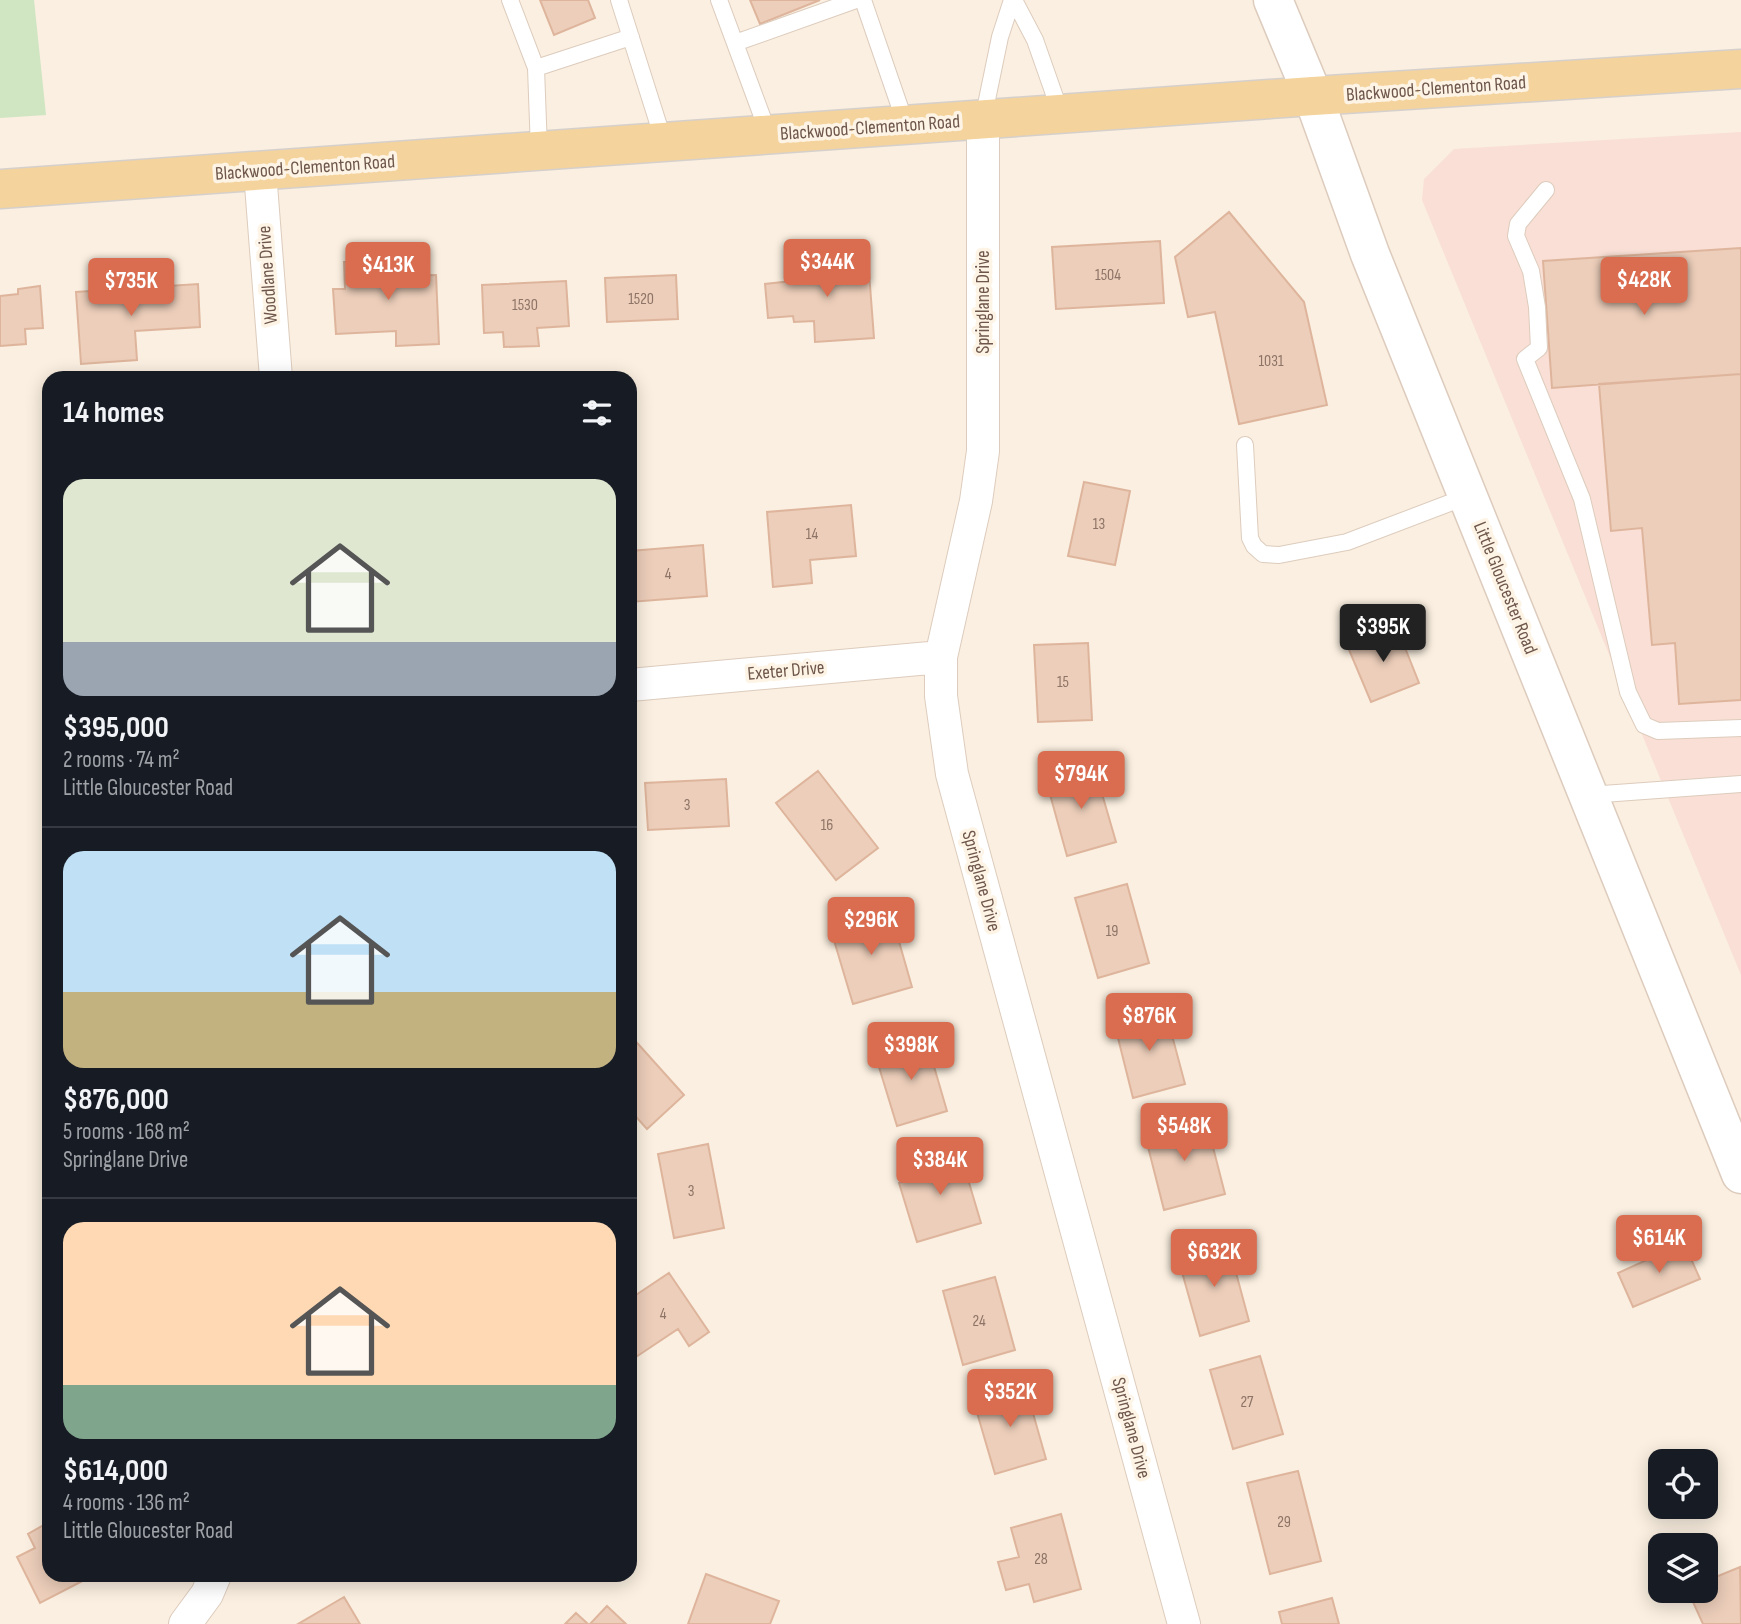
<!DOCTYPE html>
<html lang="en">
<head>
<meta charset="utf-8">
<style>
	body { margin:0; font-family:"Sofia Sans Condensed",sans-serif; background:#242831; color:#f1f3f6; height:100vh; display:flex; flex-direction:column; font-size:26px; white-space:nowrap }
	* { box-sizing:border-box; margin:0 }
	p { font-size:23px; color:#9ea1a6 }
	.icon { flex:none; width:38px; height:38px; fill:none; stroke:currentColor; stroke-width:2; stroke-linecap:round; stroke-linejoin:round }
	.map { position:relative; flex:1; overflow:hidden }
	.sheet { position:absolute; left:42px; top:371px; width:595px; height:1211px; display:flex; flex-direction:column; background:#171b24; border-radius:21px; box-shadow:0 4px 18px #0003 }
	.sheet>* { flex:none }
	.controls { position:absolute; left:1648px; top:1449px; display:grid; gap:14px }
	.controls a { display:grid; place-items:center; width:70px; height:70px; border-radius:14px; background:#171b24; box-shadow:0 4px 18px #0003; font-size:35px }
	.price { position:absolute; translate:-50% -60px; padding:0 16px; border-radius:7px; background:#da6c4f; color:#fff; font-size:23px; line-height:46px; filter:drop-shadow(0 2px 4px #0008) }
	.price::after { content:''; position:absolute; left:50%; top:42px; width:21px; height:16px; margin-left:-10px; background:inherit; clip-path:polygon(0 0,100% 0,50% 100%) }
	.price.on { background:#222; color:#fff }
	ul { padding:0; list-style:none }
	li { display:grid; align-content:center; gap:14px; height:371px; padding:0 21px }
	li+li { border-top:2px solid #363941 }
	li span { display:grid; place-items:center; height:217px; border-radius:21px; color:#555 }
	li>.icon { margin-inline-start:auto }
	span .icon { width:126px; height:126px; fill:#fffc; stroke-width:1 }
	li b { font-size:30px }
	h2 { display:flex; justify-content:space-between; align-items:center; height:84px; padding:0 21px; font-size:30px }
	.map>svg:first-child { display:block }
	.commercial { fill:#f9dfd5 }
	.green { fill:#d0e5c1 }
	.building { fill:#ecceba; stroke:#deb59c; stroke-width:2 }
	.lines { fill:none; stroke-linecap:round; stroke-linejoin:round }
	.service-casing { stroke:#ddccbd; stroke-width:18 }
	.minor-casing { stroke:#ddccbd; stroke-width:34 }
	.tertiary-casing { stroke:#ddccbd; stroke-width:41 }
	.primary-casing { stroke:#d6d0cc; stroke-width:41 }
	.service { stroke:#fff; stroke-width:16 }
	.minor { stroke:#fff; stroke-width:32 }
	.tertiary { stroke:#fff; stroke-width:38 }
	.primary { stroke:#f4d39d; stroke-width:38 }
	.labels { text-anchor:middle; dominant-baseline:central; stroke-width:7; stroke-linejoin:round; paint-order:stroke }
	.number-label { font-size:16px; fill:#8e7466 }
	.street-label { font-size:19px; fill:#6e564a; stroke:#fdf4e6 }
</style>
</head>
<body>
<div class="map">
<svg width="1741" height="1624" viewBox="0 0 1741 1624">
	<rect width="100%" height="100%" fill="#faefe0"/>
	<path class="commercial" d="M 1741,132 L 1741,975 L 1422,200 L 1424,179 L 1454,149 Z"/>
	<path class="green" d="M 0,0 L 34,0 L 46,115 L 0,118 Z"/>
	<path class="building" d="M 540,0 L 588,0 L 595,18 L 554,35 Z
		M 750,0 L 820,0 L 760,24 Z
		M 1229,212 L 1304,302 L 1327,405 L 1239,424 L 1215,312 L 1188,317 L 1175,257 Z
		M 1160,241 L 1164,303 L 1056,309 L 1052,247 Z
		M 1741,248 L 1741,374 L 1552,388 L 1543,261 Z
		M 406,259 L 407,276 L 436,275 L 439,344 L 396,346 L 396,331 L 336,334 L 333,289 L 345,289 L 344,262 Z
		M 868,259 L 874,338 L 815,342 L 814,321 L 794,322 L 793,316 L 768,318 L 765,284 L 792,281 L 791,266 Z
		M 676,275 L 678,319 L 607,322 L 605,278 Z
		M 566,281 L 569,326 L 537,328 L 539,346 L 504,347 L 503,332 L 484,333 L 482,285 Z
		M 198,284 L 200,327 L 135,331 L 137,360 L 81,364 L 76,292 Z
		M 40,286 L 43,328 L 25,329 L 26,344 L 0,346 L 0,296 L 18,294 L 18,289 Z
		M 1741,374 L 1741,700 L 1679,704 L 1675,643 L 1652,645 L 1642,528 L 1611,531 L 1599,384 Z
		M 1084,482 L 1130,491 L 1115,565 L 1068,556 Z
		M 851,505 L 856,556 L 810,560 L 812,583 L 773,587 L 767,512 Z
		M 703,545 L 707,596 L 630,602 L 630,551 Z
		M 1396,625 L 1419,683 L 1371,702 L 1347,645 Z
		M 1088,643 L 1092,720 L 1038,722 L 1034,645 Z
		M 1094,766 L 1116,842 L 1067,856 L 1046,780 Z
		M 818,771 L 878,848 L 836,880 L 776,803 Z
		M 726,779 L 729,826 L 648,830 L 645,783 Z
		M 1127,884 L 1149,963 L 1098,978 L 1075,898 Z
		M 890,910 L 912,987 L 853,1004 L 830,927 Z
		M 43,1003 L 49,1003 L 49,1061 L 46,1062 Z
		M 1165,1009 L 1185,1084 L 1133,1098 L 1114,1022 Z
		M 630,1035 L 684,1095 L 647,1129 L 630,1110 Z
		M 926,1039 L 947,1111 L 897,1126 L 875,1054 Z
		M 1205,1116 L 1225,1194 L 1164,1210 L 1144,1131 Z
		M 708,1144 L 724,1228 L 674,1238 L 658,1154 Z
		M 959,1149 L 981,1223 L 917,1242 L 899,1183 L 920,1176 L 916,1161 Z
		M 1228,1243 L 1249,1321 L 1200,1336 L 1178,1258 Z
		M 1684,1243 L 1700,1279 L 1633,1307 L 1618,1273 Z
		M 669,1273 L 709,1332 L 689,1346 L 678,1329 L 630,1361 L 630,1299 Z
		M 995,1277 L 1015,1350 L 963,1365 L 943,1291 Z
		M 1260,1356 L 1283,1434 L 1233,1449 L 1210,1370 Z
		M 1025,1385 L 1046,1459 L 995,1474 L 973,1399 Z
		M 1298,1471 L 1321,1561 L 1270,1574 L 1247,1483 Z
		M 1061,1514 L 1081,1589 L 1034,1602 L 1029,1584 L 1006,1590 L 998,1562 L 1019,1557 L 1011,1528 Z
		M 49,1522 L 49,1575 L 94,1575 L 40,1603 L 17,1557 L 35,1548 L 28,1534 Z
		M 1740,1567 L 1741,1624 L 1703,1624 L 1688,1591 L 1706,1591 L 1706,1581 Z
		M 706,1574 L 779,1601 L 770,1624 L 688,1624 Z
		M 344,1597 L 360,1624 L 298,1624 Z
		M 1332,1598 L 1339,1624 L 1282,1624 L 1279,1612 Z
		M 607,1606 L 626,1624 L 590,1624 Z
		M 576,1613 L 588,1624 L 565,1624 Z"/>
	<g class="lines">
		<defs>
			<path id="service" d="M 510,0 L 536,68 L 539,150
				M 619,0 L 664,142
				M 719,0 L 769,135
				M 863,0 L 906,125
				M 1014,0 L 1035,40 L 1061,114
				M 735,43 L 856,0
				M 536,68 L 631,37
				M 983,119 L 1000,37 L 1012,0
				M 1546,190 L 1518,224 L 1516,236 L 1531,271 L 1537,307 L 1539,348 L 1525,359 L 1582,499 L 1628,692 L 1644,725 L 1658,731 L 1741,728
				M 1245,445 L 1250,538 L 1254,546 L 1263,554 L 1279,555 L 1347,542 L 1468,496
				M 1589,795 L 1741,784"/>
			<path id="minor" d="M 983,119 L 983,451 L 976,501 L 941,657 L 941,696 L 952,774 L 1184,1624
				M 260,172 L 276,378
				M 630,685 L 941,657
				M 185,1624 L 207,1594 L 215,1575"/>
			<path id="tertiary" d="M 1273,0 L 1313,96 L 1370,254 L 1741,1174"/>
			<path id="primary" d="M 0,189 L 1313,96 L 1741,69"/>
		</defs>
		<use href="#service" class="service-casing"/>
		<use href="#minor" class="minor-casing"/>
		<use href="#tertiary" class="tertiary-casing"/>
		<use href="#primary" class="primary-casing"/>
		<use href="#service" class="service"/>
		<use href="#minor" class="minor"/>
		<use href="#tertiary" class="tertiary"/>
		<use href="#primary" class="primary"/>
	</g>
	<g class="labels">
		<g class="number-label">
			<text x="1108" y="275">1504</text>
			<text x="641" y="299">1520</text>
			<text x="525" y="305">1530</text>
			<text x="1271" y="361">1031</text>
			<text x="1099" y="524">13</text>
			<text x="812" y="534">14</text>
			<text x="668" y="574">4</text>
			<text x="1063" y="682">15</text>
			<text x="687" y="805">3</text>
			<text x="827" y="825">16</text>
			<text x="1112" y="931">19</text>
			<text x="691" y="1191">3</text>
			<text x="663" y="1314">4</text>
			<text x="979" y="1321">24</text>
			<text x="1247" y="1402">27</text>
			<text x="1284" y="1522">29</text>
			<text x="1041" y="1559">28</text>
		</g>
		<g class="street-label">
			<text transform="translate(1436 89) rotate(-4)">Blackwood-Clementon Road</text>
			<text transform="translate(870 128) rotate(-4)">Blackwood-Clementon Road</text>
			<text transform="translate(305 168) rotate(-4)">Blackwood-Clementon Road</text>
			<text transform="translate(268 275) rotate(-94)">Woodlane Drive</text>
			<text transform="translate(983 302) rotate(-90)">Springlane Drive</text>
			<text transform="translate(1505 588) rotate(68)">Little Gloucester Road</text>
			<text transform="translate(786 671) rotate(-5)">Exeter Drive</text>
			<text transform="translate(981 881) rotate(75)">Springlane Drive</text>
			<text transform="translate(1131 1428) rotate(75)">Springlane Drive</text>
		</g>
	</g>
</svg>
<div class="controls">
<a><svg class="icon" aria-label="locate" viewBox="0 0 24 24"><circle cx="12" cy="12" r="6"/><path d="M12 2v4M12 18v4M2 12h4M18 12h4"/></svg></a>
<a><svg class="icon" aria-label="layers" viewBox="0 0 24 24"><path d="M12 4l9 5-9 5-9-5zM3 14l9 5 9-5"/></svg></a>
</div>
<b class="price" style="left:827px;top:299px">$344K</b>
<b class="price" style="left:388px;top:302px">$413K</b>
<b class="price" style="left:1644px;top:317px">$428K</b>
<b class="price" style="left:131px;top:318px">$735K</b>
<b class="price on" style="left:1383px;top:664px">$395K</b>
<b class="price" style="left:1081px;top:811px">$794K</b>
<b class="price" style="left:871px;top:957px">$296K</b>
<b class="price" style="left:1149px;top:1053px">$876K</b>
<b class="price" style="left:911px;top:1082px">$398K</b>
<b class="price" style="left:1184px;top:1163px">$548K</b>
<b class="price" style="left:940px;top:1197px">$384K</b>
<b class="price" style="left:1659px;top:1275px">$614K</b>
<b class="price" style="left:1214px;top:1289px">$632K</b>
<b class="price" style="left:1010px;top:1429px">$352K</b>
<section class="sheet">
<h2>14 homes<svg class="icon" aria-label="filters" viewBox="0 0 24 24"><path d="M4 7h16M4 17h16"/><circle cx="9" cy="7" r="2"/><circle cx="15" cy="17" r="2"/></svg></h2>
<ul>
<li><span style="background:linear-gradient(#dfe7d0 75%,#9aa5b1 0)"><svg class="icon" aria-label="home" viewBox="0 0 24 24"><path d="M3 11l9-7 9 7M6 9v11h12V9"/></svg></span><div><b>$395,000</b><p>2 rooms · 74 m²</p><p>Little Gloucester Road</p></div></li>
<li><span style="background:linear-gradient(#bfe0f5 65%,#c2b280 0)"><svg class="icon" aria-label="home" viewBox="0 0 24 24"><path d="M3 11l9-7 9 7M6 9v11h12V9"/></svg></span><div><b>$876,000</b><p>5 rooms · 168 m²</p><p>Springlane Drive</p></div></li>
<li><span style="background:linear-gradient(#ffd9b3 75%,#7fa58c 0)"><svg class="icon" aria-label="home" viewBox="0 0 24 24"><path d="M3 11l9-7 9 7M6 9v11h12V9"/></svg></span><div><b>$614,000</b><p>4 rooms · 136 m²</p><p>Little Gloucester Road</p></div></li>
</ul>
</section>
</div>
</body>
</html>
